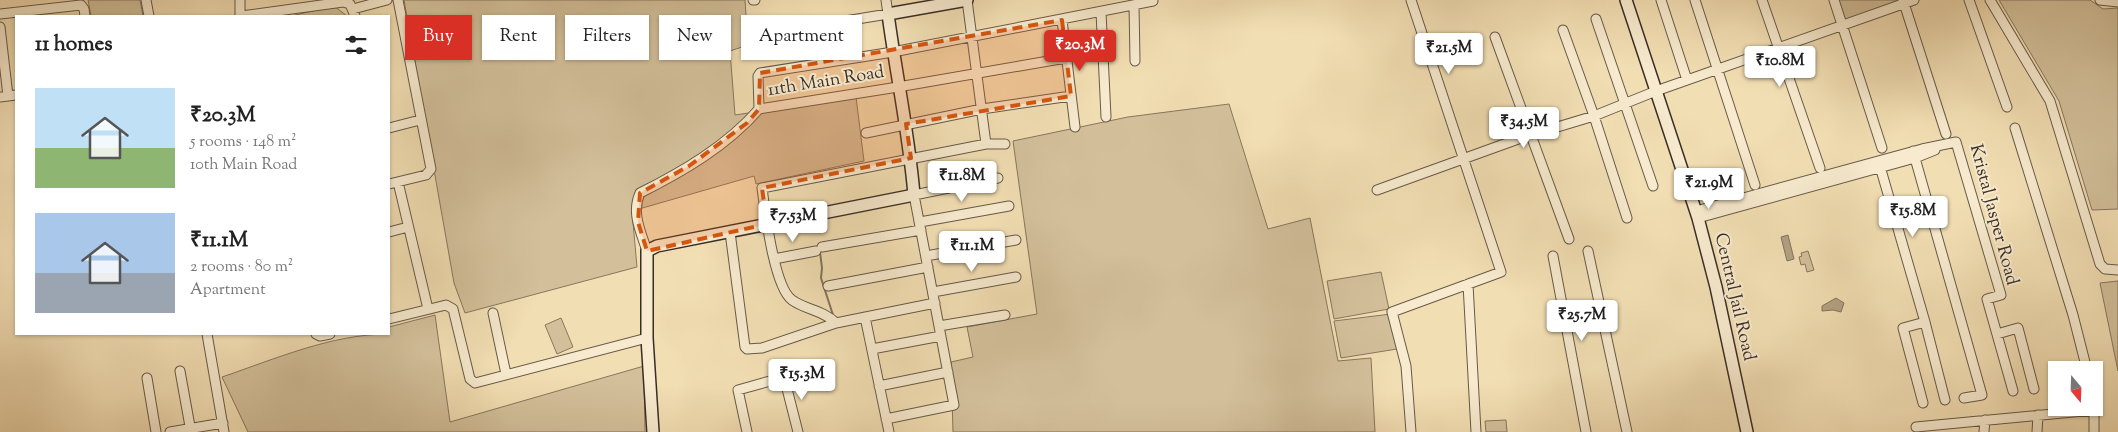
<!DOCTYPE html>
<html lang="en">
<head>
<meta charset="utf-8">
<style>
	body { margin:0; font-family:"Sorts Mill Goudy",serif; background:#f6f6f6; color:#222; height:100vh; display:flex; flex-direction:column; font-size:19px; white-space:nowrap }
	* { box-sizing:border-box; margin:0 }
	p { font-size:16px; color:#767676 }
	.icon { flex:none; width:28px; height:28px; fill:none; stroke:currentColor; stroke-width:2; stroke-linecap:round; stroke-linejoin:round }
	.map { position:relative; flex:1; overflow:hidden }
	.side { position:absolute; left:15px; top:15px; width:375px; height:320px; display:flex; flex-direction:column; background:#fff; border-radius:0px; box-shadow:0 1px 4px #0004 }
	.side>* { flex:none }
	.banner { position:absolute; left:405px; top:15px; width:475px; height:45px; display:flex; gap:10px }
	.needle { width:32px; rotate:161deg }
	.tools { position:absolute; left:2048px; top:361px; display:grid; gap:10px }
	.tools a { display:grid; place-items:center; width:55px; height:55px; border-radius:0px; background:#fff; box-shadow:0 1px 4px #0004; font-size:25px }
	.price { position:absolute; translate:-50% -42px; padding:0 11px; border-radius:5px; background:#fff; color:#222; font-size:16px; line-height:32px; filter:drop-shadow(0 1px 2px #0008) }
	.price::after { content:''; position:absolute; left:50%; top:30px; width:15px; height:11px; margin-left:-8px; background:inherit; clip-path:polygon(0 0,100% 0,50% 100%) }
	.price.active { background:#d93025; color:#fff }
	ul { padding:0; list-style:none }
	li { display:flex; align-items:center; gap:15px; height:125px; padding:0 20px }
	li span { display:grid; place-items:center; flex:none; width:140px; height:100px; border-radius:0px; color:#555 }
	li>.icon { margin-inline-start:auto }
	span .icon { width:60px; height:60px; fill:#fffc; stroke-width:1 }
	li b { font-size:21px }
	h2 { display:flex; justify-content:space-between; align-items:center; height:60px; padding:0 20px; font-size:21px }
	.tag { padding:0 18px; border-radius:0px; background:#fff; box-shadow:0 1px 4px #0004; font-size:18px; line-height:45px }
	.tag.active { background:#d93025; color:#fff }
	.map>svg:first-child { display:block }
	.green { fill:#d3c09b; stroke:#867760 }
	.water { fill:#b3a283; stroke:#82745e }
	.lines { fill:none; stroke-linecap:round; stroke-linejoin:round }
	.stream { stroke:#82745e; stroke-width:2 }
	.street-casing { stroke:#675a49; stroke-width:11 }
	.secondary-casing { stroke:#392e26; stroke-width:14 }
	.street { stroke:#f7eace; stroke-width:9 }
	.secondary { stroke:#f7eace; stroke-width:11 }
	.marked { fill:#d6550f; fill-opacity:0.2; stroke:#d6550f; stroke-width:4; stroke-dasharray:10 6; stroke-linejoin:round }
	.labels { text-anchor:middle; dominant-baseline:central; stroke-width:4; stroke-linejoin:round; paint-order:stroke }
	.street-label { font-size:18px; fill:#392e26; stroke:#f7eace }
</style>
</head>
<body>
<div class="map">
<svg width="2118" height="432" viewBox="0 0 2118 432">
	<rect width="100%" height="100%" fill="#f2deb3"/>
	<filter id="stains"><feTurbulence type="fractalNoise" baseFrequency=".004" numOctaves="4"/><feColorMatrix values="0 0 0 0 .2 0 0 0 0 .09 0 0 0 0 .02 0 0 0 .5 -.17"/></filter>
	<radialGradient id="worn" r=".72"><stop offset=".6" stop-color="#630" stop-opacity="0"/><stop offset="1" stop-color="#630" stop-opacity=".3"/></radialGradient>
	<path class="green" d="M 88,0 L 140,0 L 143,16 L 91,16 Z
		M 404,0 L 745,0 L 748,45 L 730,51 L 735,115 L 856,97 L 864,161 L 756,184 L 754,176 L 632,211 L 637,267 L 465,313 L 454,283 Z
		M 1838,0 L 1901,0 L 1901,2 L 1845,22 Z
		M 1999,0 L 2090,0 L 2103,9 L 2118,8 L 2118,209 L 2092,210 L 2059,101 Z
		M 334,6 L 347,16 L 291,16 Z
		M 1229,104 L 1268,229 L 1310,218 L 1338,361 L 1371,358 L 1375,432 L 953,432 L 951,362 L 973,357 L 967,327 L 1037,314 L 1013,141 L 1128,117 Z
		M 1808,251 L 1814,270 L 1807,272 L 1805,264 L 1801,265 L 1799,257 L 1802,256 L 1801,253 Z
		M 1381,272 L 1389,309 L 1334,319 L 1327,281 Z
		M 2118,281 L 2118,371 L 2100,283 Z
		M 1391,314 L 1397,349 L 1341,358 L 1334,321 Z
		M 435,315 L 450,422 L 644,366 L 645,432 L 248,432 L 222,377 C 275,359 332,334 389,334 L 389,327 Z
		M 561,318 L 573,347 L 557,354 L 545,325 Z
		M 1506,420 L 1507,432 L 1486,432 L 1485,421 Z"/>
	<path class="water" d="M 1788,235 L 1794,259 L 1787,261 L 1781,237 Z
		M 1836,298 L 1844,303 L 1841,312 L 1833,310 L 1822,311 L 1822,306 Z"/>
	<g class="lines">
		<path class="stream" d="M 820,252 L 822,268 L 821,278 L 833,315"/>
		<defs>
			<path id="street" d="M 146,0 L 149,16
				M 753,0 L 755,0
				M 967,0 L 986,144
				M 1411,0 L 1501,272 L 1392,312 L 1406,366 L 1411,432
				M 1661,0 L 1687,80
				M 1695,0 L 1755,185
				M 1762,0 L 1820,168
				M 1834,0 L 1882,148
				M 1903,0 L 1946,134
				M 1969,0 L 2007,107
				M 1990,0 L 2050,101 L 2100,264 L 2105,269 L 2118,270
				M 2100,0 L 2118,2
				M 1134,5 L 1135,61
				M 353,9 L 387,0
				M 1101,12 L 1106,117
				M 0,14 L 81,5 L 84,9 L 85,16
				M 240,16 L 240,0
				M 241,16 L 343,2 L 350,4 L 355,16
				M 1596,19 L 1653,186
				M 1062,20 L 1075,127
				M 0,27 L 8,96
				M 1563,30 L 1594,116 L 1627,218
				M 759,35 L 888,14 L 886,0
				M 1495,37 L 1569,239
				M 0,97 L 16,95
				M 759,109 L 898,87 L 1066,58
				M 389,128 L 420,120
				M 2015,128 L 2073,315 L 2087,370
				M 866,133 L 982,109 L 1071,96
				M 1913,151 L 1982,395 L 1964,398
				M 1879,163 L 1925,322 L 1945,400
				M 398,182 L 428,309
				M 389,184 L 426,175 L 431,169 L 398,0
				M 1377,190 L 1521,138 L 1594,116 L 1656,91 L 1914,0
				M 1696,211 L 1922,149 L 1956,142 L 2001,295 L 1987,299 L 2013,391
				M 1698,218 L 1915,158 L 1935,150
				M 920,222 L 1009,206
				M 389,232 L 408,227
				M 730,232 L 745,347 L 747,349 L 762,348 L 836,323 L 935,303
				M 822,247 L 921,230
				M 647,251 C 641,232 631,213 640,193 C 682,172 727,146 759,109 L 758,76 L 760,73 L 893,52 L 1153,1
				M 1588,251 L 1627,432
				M 926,256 L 1016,240
				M 1553,256 L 1586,432
				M 774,259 L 816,251
				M 1468,284 L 1476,432
				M 828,286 L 928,267
				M 933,292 L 1016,277
				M 493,313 L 506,374
				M 865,317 L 889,432
				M 389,319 L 446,305 L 453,309 L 470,379 L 475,383 L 647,338
				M 836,323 C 823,310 806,310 792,300 C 774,287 765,211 762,188 L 986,144 L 1005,144
				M 939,326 L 1005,315
				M 207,334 L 224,432
				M 316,334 L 320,336 L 330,334
				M 1997,334 L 2018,328 L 2034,389
				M 872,349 L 941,336
				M 180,371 L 191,432
				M 784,377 L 798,432
				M 147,378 L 156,432
				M 879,386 L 948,372
				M 1923,403 L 1903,328 L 1925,322
				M 886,419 L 954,405 L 914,195 L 998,178
				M 1916,427 L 2094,410
				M 170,432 L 223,423
				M 747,432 L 738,390 L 806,371
				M 1984,432 L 1985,420
				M 2037,432 L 2038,415
				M 2094,432 L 2094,395"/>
			<path id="secondary" d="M 1626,0 L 1698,218 L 1716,287 L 1747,432
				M 653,432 L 647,338 L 647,251 L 657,246 L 914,195 C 909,134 896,74 888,14 L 967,0"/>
		</defs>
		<use href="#street" class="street-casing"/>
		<use href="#secondary" class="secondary-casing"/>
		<use href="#street" class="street"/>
		<use href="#secondary" class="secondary"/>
	</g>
	<path class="marked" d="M 1062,20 L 1071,96 L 906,124 L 911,158 L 762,188 L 767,224 L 647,251 L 638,222 L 640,193 L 689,166 L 747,123 L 759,109 L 760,73 Z"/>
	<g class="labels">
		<g class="street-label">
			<text transform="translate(826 82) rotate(-9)">11th Main Road</text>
			<text transform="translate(1993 215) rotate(75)">Kristal Jasper Road</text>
			<text transform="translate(1734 297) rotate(77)">Central Jail Road</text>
		</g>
	</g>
	<rect width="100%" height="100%" filter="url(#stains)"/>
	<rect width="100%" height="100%" fill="url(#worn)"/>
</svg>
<div class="tools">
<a><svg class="needle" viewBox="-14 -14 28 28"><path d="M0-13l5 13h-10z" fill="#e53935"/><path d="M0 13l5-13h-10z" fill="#767676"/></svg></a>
</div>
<b class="price active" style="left:1080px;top:72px">₹20.3M</b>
<b class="price" style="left:1449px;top:75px">₹21.5M</b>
<b class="price" style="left:1780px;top:88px">₹10.8M</b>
<b class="price" style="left:1524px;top:149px">₹34.5M</b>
<b class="price" style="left:962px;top:203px">₹11.8M</b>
<b class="price" style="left:1709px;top:210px">₹21.9M</b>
<b class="price" style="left:1913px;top:238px">₹15.8M</b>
<b class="price" style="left:793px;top:243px">₹7.53M</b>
<b class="price" style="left:972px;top:273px">₹11.1M</b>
<b class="price" style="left:1582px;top:342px">₹25.7M</b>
<b class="price" style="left:802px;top:401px">₹15.3M</b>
<div class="banner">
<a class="tag active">Buy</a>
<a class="tag">Rent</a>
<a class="tag">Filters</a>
<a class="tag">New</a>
<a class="tag">Apartment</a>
</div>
<section class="side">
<h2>11 homes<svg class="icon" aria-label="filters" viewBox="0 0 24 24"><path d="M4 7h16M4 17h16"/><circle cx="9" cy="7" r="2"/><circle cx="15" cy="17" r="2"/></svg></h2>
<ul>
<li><span style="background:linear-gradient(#bfe0f5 60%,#8fb573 0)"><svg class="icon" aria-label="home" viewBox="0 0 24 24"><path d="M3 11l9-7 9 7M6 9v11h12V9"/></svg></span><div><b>₹20.3M</b><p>5 rooms · 148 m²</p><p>10th Main Road</p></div></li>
<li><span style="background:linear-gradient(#a9c7e8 60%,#9aa5b1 0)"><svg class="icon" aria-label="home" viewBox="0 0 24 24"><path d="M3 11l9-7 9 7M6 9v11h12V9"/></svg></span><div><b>₹11.1M</b><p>2 rooms · 80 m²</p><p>Apartment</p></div></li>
</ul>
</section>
</div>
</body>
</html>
